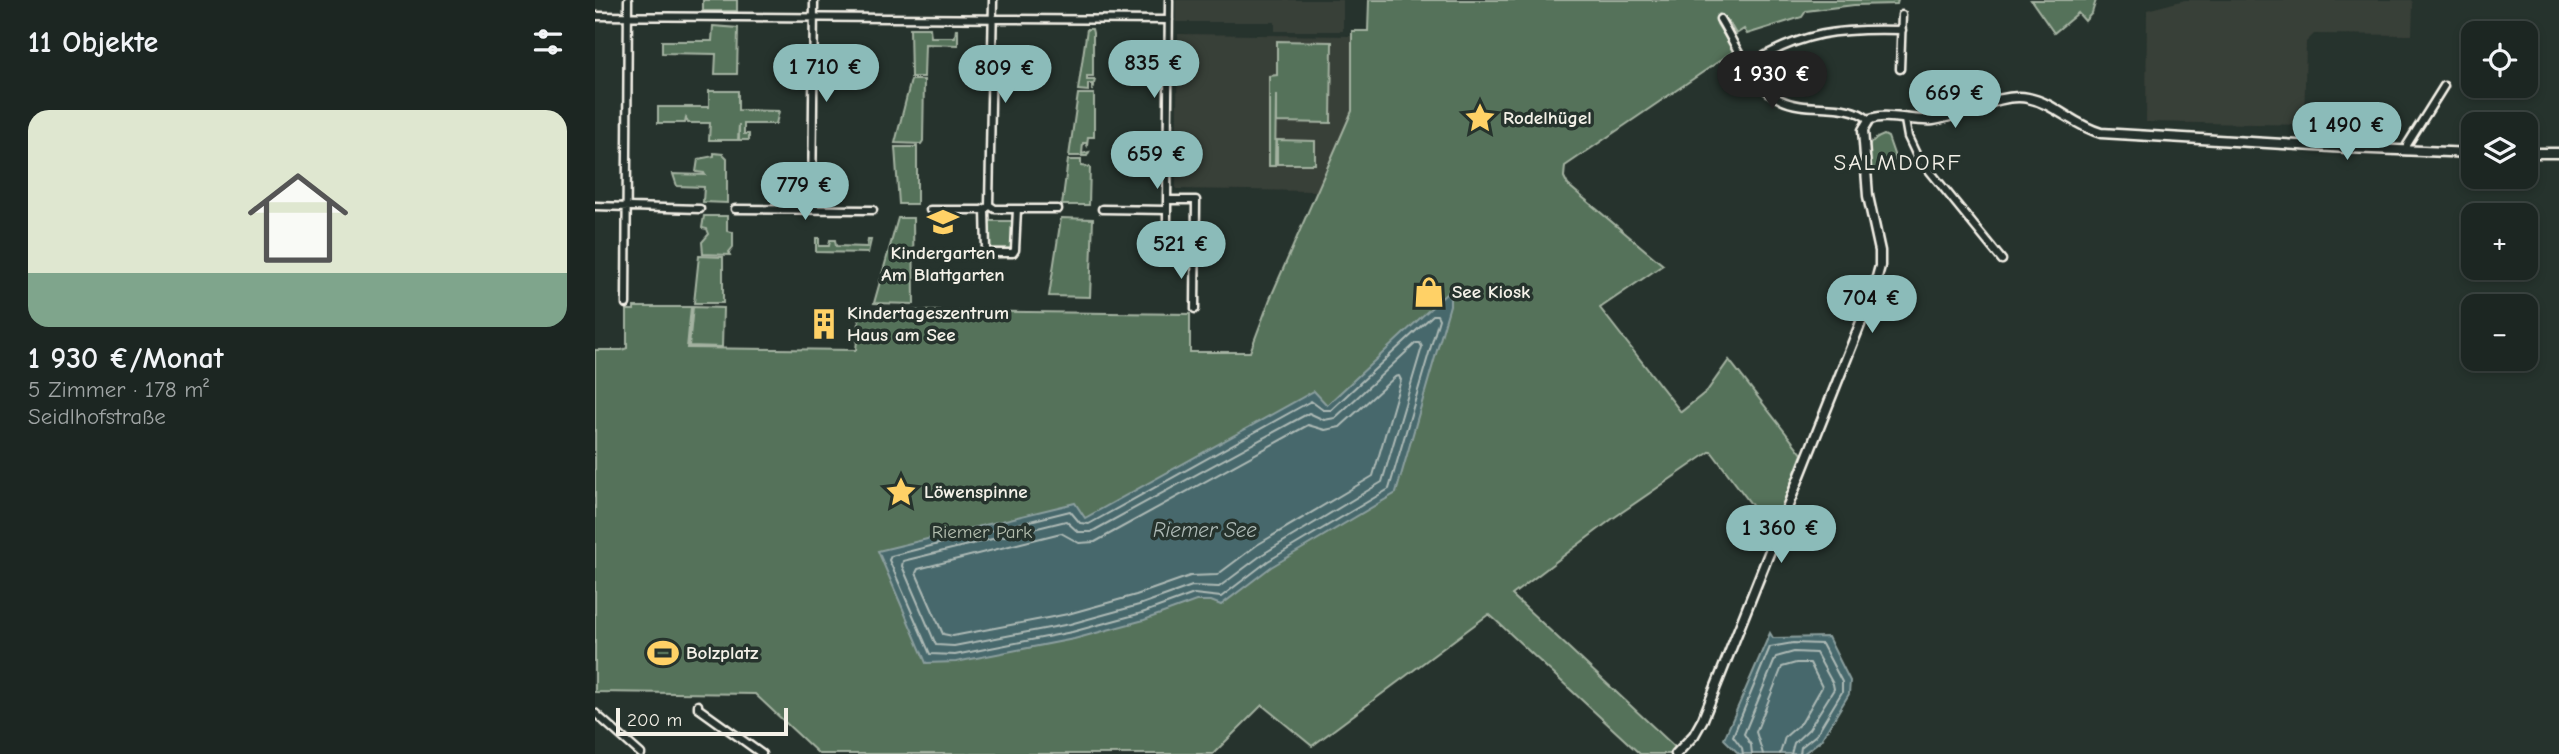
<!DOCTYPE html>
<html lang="de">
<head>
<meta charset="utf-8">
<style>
	body { margin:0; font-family:"Comic Neue",sans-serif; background:#29322f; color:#f1f3f6; height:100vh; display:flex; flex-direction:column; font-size:26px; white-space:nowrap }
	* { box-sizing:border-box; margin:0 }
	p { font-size:23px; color:#a0a5a5 }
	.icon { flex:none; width:38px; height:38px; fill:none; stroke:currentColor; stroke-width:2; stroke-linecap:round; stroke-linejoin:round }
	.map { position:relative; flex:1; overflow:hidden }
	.details { display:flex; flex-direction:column; background:#1c2622; width:595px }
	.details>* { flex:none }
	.tools { position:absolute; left:1866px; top:21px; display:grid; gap:14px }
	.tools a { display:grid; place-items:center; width:77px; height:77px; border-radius:14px; background:#1c2622; box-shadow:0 4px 10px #0003,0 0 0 2px #3a4340; font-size:35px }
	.scale { position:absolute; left:21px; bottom:18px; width:172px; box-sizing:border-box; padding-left:7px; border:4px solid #f4f1e8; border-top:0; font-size:19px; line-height:24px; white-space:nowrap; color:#f4f1e8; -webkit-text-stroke:5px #26332d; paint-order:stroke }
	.price { position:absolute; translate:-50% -60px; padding:0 16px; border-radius:24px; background:#8bbbb9; color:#111; font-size:23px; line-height:46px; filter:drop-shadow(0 2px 4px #0008) }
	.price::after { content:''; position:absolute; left:50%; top:42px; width:21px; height:16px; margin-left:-10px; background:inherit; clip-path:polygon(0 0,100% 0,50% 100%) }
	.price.selected { background:#222; color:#fff }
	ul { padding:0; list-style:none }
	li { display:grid; align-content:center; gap:14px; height:371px; padding:0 28px }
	li span { display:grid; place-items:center; height:217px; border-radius:21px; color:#555 }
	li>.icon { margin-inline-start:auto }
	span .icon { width:126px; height:126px; fill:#fffc; stroke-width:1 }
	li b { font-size:30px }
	h2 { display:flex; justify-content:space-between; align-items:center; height:84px; padding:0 28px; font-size:30px }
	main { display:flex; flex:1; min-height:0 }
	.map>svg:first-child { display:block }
	.built { fill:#393f38 }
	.green { fill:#54725a; stroke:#a4b2a1; stroke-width:2 }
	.water { fill:#46686c; stroke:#8c9f9e; stroke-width:2 }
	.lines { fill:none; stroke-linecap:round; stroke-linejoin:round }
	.shore { stroke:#aebab6; stroke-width:2 }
	.minor-casing { stroke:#f4f1e8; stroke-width:11 }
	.tertiary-casing { stroke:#f4f1e8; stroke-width:13 }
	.minor { stroke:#26332d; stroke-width:6 }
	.tertiary { stroke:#26332d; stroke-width:8 }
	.labels { text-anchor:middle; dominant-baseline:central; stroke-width:7; stroke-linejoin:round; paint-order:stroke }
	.poi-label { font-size:19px; font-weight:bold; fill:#f4f1e8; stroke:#26332d; text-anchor:start }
	.park-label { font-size:19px; fill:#b4beaf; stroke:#26332d }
	.water-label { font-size:21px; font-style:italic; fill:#aebab6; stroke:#26332d }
	.quarter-label { font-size:23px; letter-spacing:2px; fill:#f4f1e8; stroke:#26332d }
</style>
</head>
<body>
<main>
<section class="details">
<h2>11 Objekte<svg class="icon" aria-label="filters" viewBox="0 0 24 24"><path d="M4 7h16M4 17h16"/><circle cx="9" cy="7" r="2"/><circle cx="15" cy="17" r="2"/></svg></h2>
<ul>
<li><span style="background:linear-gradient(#dfe7d0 75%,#7fa58c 0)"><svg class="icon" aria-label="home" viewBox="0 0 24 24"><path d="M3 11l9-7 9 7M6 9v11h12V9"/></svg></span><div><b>1 930 €/Monat</b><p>5 Zimmer · 178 m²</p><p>Seidlhofstraße</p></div></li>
</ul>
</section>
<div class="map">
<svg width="1964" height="754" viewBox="0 0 1964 754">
	<rect width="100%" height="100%" fill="#26332d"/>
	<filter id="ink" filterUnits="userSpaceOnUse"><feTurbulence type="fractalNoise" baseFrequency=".0143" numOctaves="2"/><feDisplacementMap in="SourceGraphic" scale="14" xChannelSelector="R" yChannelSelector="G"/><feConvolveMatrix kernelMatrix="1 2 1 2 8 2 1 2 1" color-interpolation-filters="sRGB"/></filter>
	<g filter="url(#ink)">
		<path class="built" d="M 581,0 L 748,0 L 748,31 L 680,31 L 680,22 L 581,22 Z
			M 1590,0 L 1816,0 L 1818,3 L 1817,35 L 1719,34 L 1711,42 L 1709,125 L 1551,122 L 1552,10 Z
			M 583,34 L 757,36 L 757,111 L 722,191 L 581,189 Z"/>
		<path class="green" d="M 108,0 L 142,0 L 142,11 L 108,11 Z
			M 774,0 L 1303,0 L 1302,4 L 1259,5 L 1211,11 L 1207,17 L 1152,34 L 1149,29 L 1141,34 L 1134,22 L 1128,19 L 1122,24 L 1139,51 L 970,166 L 969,177 L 973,185 L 1068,265 L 1005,308 L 1086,412 L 1112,391 L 1134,360 L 1207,454 L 1177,532 L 1116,451 L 1017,519 L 917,595 L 1081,748 L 1075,754 L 1045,754 L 894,614 L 717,746 L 667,705 L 618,754 L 224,754 L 160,694 L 0,692 L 0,350 L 27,350 L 32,348 L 32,310 L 39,310 L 39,307 L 96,307 L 92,348 L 261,350 L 265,310 L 595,314 L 595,352 L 655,352 L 675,299 L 757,111 L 757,31 L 773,31 Z
			M 1436,0 L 1501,0 L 1497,13 L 1490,21 L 1483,13 L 1459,33 Z
			M 118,26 L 143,28 L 142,74 L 120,74 L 121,54 L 67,53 L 67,41 L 117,41 Z
			M 315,28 L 335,28 L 336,37 L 360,37 L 361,29 L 363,29 L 363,45 L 330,44 L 329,77 L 316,77 Z
			M 492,29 L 497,29 L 498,33 L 498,76 L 492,76 L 492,80 L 500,80 L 497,91 L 497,84 L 493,84 L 493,91 L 483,90 Z
			M 682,41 L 737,42 L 736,123 L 681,122 L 681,95 L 680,166 L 674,166 L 674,76 L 682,75 Z
			M 316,80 L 329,80 L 328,141 L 326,144 L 300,143 Z
			M 114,91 L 143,91 L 143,110 L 184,111 L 181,124 L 149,124 L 149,134 L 154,134 L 154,140 L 144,140 L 144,124 L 143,140 L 114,140 L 115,123 L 93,123 L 91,118 L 90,123 L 63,123 L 63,107 L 114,107 Z
			M 483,94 L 499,94 L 499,137 L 493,137 L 492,145 L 491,143 L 488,143 L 487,154 L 494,152 L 492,156 L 474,156 Z
			M 1289,135 L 1293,137 L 1301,160 L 1275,171 C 1273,151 1268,143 1289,135 Z
			M 682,140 L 720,141 L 720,164 L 682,164 Z
			M 300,147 L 322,147 L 322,204 L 304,204 Z
			M 119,153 L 128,154 L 132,158 L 132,203 L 108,202 L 109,187 L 82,186 L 78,174 L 110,175 L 109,173 L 101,172 L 103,159 L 119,156 Z
			M 473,160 L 486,160 L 486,166 L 495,167 L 494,205 L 467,205 Z
			M 109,216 L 132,216 L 132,231 L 138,232 L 138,247 L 134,252 L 135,255 L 108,254 L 107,242 L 114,234 L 112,229 L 107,228 Z
			M 303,218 L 318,218 L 319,304 L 279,303 Z
			M 466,218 L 498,219 L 495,297 L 454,296 Z
			M 394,221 L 418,221 L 418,249 L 394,248 Z
			M 221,238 L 224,238 L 224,246 L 234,246 L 235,240 L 240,240 L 241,246 L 272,247 L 273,240 L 276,240 L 273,253 L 221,252 Z
			M 104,256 L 128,257 L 128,303 L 99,303 Z
			M 98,307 L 128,308 L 127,347 L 94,346 Z"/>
		<path class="water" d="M 852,293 L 855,298 L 855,305 L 801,493 L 676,567 L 626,605 L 616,601 L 601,601 L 549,620 L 479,639 L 361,662 L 331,663 L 283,551 L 480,503 L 490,518 L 719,391 L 732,405 Z
			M 1175,633 L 1178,638 L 1233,637 L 1255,681 L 1254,694 L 1226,740 L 1208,754 L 1144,754 L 1129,739 Z"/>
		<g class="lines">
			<path class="shore" d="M 838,315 L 842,315 L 844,319 L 794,489 L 673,561 L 626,597 L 599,594 L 547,613 L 477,632 L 360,655 L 335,654 L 294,560 L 296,556 L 475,511 L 485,523 L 494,524 L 716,401 L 728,410 L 736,410 Z
				M 821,343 L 825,343 L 827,347 L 787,482 L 668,554 L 624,587 L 597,586 L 544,605 L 475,624 L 359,646 L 341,645 L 307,566 L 308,561 L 471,521 L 483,532 L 496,532 L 714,413 L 729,420 L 740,418 Z
				M 804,376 L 806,380 L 778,476 L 662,545 L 622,575 L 595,576 L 541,595 L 473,614 L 358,636 L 348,634 L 321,573 L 323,569 L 466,533 L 484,543 L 500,542 L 713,425 L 730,430 L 745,427 L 800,377 Z
				M 1148,754 L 1147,748 L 1138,736 L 1175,647 L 1198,643 L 1227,644 L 1247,682 L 1247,692 L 1221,735 L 1206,747 L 1205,754
				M 1157,754 L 1156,745 L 1149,734 L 1181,657 L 1199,652 L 1221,653 L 1238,684 L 1239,689 L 1214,729 L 1199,743 L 1196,754
				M 1168,754 L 1161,732 L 1187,667 L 1201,663 L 1215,663 L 1227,687 L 1207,722 L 1190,737 L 1185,754"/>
			<defs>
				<path id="minor" d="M 0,16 L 574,20
					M 1125,19 C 1141,45 1157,87 1186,100 C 1212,113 1252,100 1274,120
					M 1153,65 C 1207,32 1244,28 1307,30
					M 1305,69 L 1307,15
					M 1310,120 L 1313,137 L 1321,154 L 1407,260
					M 1812,151 L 1812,145 L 1849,86
					M 572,200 L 574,0
					M 394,205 L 398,0
					M 394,205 L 400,209 L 463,209
					M 0,206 L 105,209
					M 140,209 L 278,210
					M 217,209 L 219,0
					M 390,209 L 391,250 L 394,253 L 418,253 L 420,250 L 422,209
					M 507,209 L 572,210
					M 335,210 L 387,210 L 393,207
					M 31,304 L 33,0
					M 600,309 L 601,200 L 572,200 L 572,251 L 600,253
					M 103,705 L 103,708 L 167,754
					M 0,713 L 46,754"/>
				<path id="tertiary" d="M 1930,153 L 1964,153
					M 1081,754 L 1099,735 L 1108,719 L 1278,292 L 1285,266 L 1285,251 L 1273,196 L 1268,130 L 1274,120 C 1288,112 1319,122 1338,120 C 1367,116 1405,92 1433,98 C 1459,103 1478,125 1506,133 L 1753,148 L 1878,153"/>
			</defs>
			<use href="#minor" class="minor-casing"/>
			<use href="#tertiary" class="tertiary-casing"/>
			<use href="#minor" class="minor"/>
			<use href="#tertiary" class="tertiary"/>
		</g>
	</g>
	<defs>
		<symbol id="sight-bare" viewBox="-9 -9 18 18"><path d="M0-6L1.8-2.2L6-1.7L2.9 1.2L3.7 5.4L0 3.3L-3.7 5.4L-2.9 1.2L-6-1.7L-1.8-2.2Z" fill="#ffd166" stroke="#26332d" stroke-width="2.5" paint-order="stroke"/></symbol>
		<symbol id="school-bare" viewBox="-9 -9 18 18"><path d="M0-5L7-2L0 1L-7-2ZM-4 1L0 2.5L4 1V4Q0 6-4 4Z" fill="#ffd166" stroke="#26332d" stroke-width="2.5" paint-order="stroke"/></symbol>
		<symbol id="shop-bare" viewBox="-9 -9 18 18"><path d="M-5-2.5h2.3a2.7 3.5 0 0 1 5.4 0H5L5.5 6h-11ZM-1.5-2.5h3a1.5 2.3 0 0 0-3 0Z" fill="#ffd166" stroke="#26332d" stroke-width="2.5" paint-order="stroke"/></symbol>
		<symbol id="building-bare" viewBox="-9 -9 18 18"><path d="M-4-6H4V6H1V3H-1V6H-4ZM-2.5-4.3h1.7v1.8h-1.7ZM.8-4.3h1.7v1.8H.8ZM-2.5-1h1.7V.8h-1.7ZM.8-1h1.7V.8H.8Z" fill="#ffd166" stroke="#26332d" stroke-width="2.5" paint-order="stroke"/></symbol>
		<symbol id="stadium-bare" viewBox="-9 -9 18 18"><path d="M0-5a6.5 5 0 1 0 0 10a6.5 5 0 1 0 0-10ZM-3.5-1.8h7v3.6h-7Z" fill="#ffd166" stroke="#26332d" stroke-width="2.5" paint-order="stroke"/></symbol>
	</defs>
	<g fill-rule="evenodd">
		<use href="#sight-bare" x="863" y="96" width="44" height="44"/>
		<use href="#school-bare" x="326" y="200" width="44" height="44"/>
		<use href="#shop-bare" x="812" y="270" width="44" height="44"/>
		<use href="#building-bare" x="207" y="302" width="44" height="44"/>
		<use href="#sight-bare" x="284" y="470" width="44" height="44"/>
		<use href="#stadium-bare" x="46" y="631" width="44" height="44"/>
	</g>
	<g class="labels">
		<g class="poi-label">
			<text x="908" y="118">Rodelhügel</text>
			<text x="348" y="253" text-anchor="middle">Kindergarten<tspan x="348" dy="22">Am Blattgarten</tspan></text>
			<text x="857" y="292">See Kiosk</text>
			<text x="252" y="313">Kindertageszentrum<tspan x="252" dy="22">Haus am See</tspan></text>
			<text x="329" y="492">Löwenspinne</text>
			<text x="91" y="653">Bolzplatz</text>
		</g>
		<g class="park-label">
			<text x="387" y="532">Riemer Park</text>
		</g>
		<g class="water-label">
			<text x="610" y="530">Riemer See</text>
		</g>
		<g class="quarter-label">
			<text x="1303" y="162">SALMDORF</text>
		</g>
	</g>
</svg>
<div class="tools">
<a><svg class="icon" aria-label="locate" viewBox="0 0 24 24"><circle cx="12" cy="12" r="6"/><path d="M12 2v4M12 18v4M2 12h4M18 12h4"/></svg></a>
<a><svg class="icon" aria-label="layers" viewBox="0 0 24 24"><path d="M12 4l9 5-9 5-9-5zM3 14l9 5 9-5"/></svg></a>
<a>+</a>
<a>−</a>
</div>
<div class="scale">200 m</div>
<b class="price" style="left:559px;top:100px">835 €</b>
<b class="price" style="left:231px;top:104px">1 710 €</b>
<b class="price" style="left:410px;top:105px">809 €</b>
<b class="price selected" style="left:1177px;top:111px">1 930 €</b>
<b class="price" style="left:1360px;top:130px">669 €</b>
<b class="price" style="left:1752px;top:162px">1 490 €</b>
<b class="price" style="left:562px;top:191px">659 €</b>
<b class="price" style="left:210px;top:222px">779 €</b>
<b class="price" style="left:586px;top:281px">521 €</b>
<b class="price" style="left:1277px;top:335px">704 €</b>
<b class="price" style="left:1186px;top:565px">1 360 €</b>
</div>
</main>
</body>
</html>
